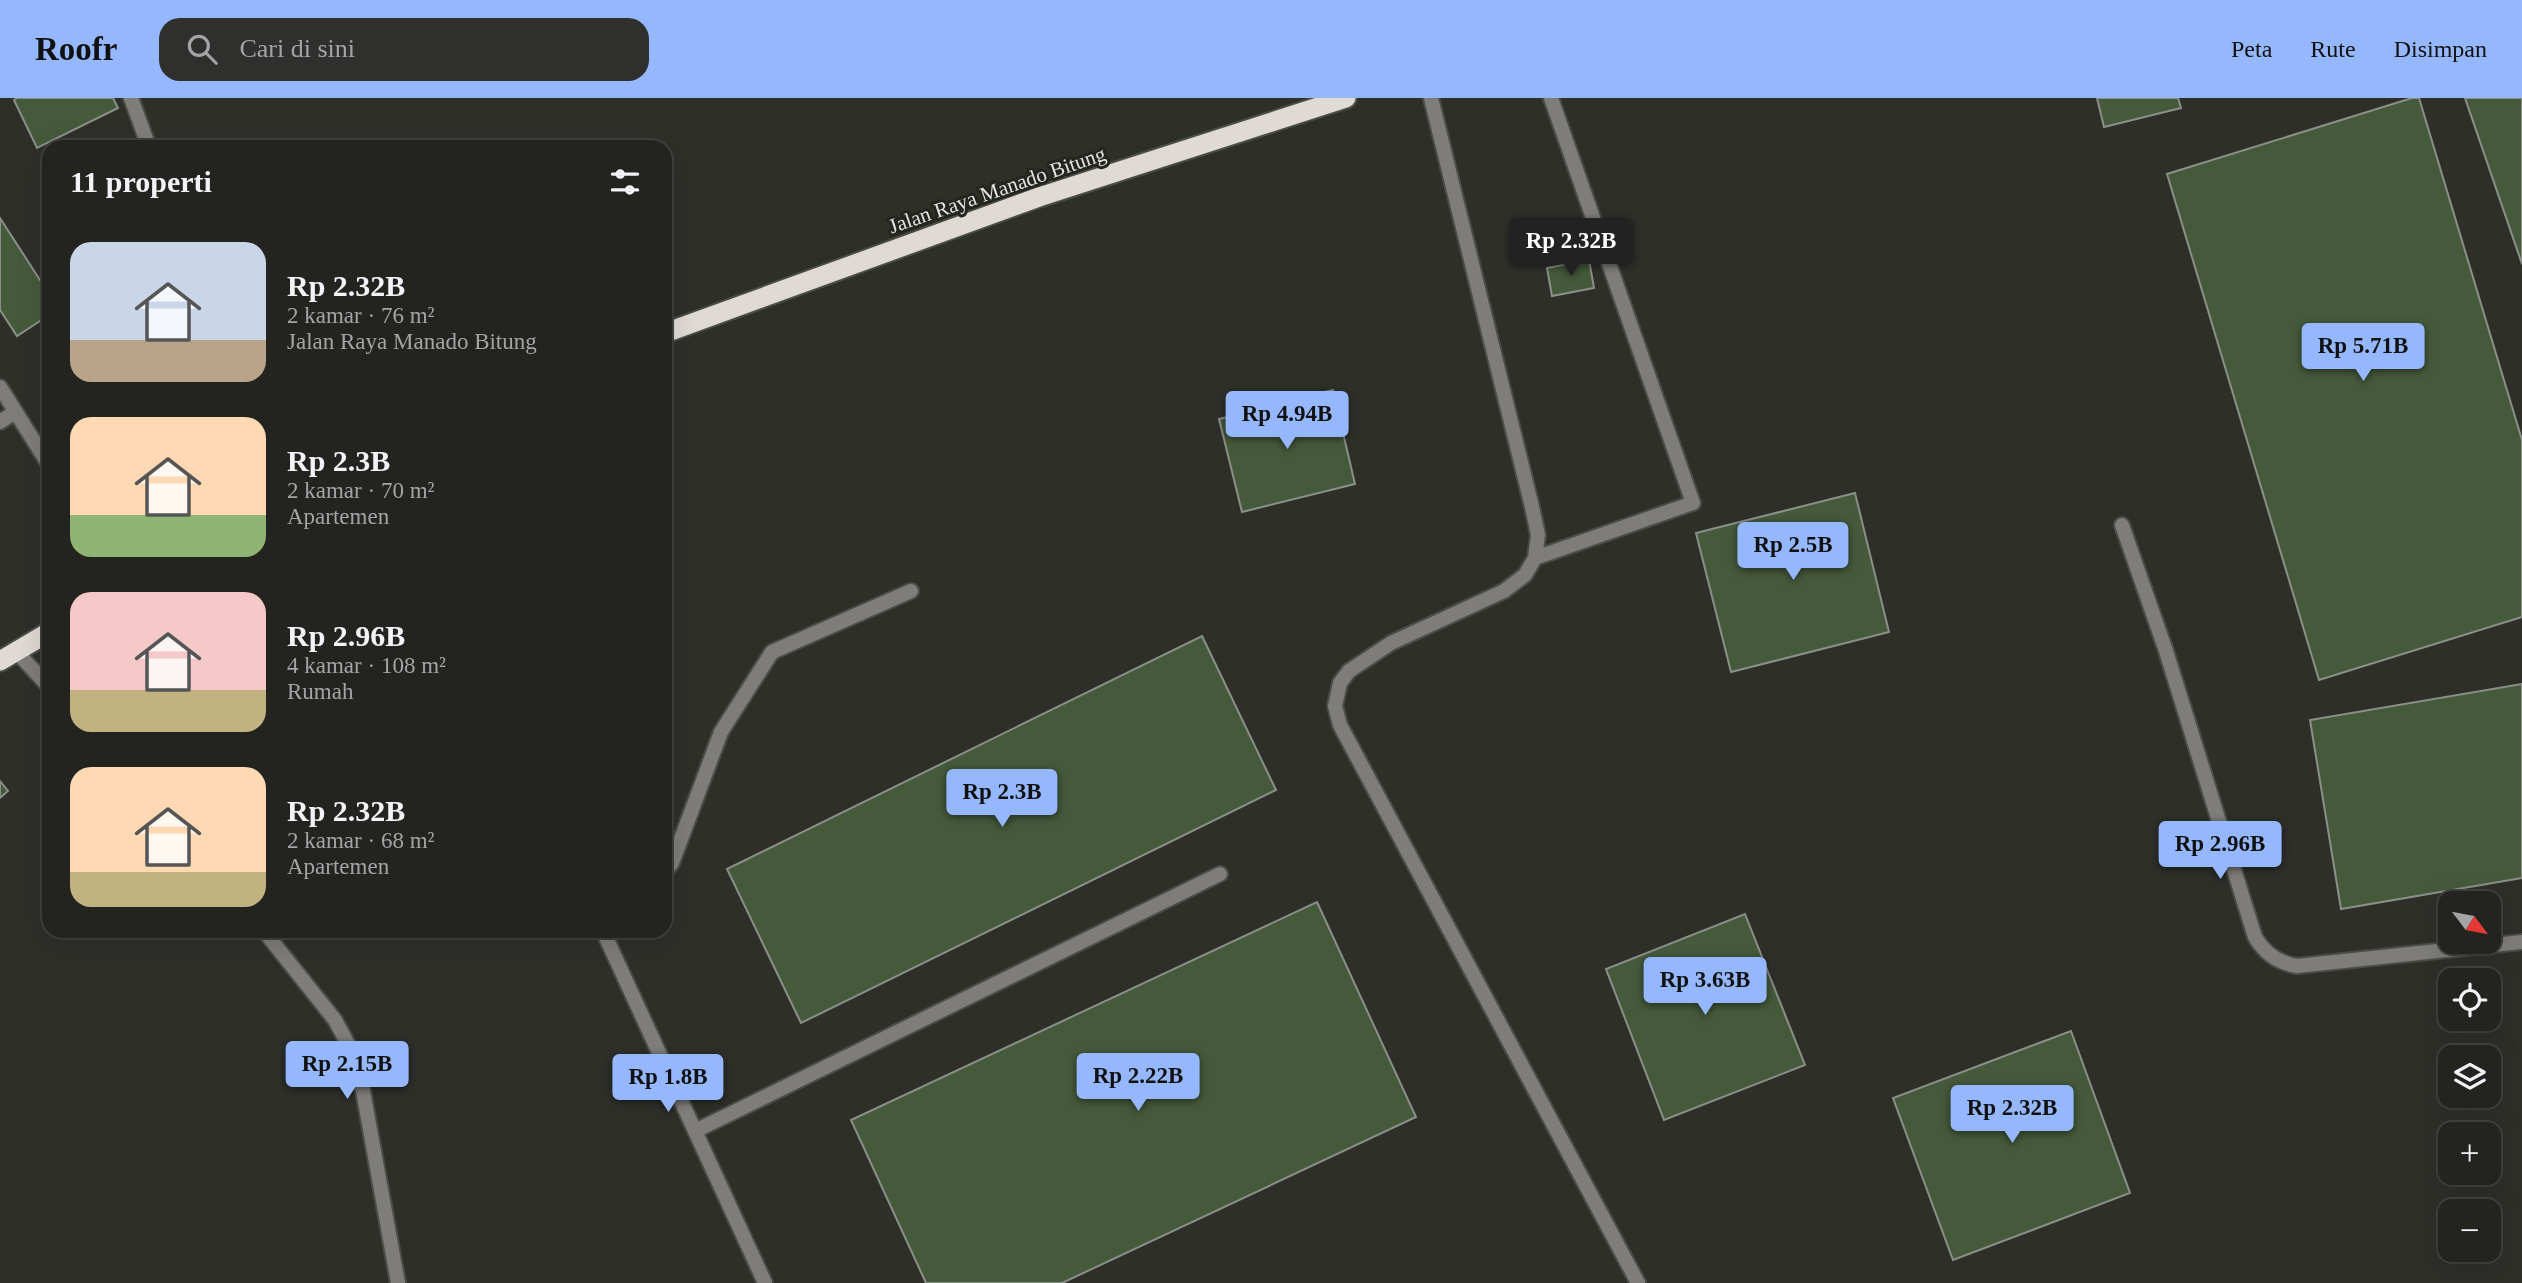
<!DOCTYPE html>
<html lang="id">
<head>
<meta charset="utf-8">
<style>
	body { margin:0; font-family:"Times New Roman",serif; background:#2f2f2d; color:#f1f3f6; height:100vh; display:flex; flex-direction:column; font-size:26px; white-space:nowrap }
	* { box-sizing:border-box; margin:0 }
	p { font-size:23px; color:#a3a4a5 }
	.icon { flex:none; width:38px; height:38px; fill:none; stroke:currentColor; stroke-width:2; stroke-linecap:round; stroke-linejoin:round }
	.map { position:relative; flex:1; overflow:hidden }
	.details { position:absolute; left:42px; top:42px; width:630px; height:798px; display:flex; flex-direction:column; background:#232320; border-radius:21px; box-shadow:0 7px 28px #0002,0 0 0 2px #40403e }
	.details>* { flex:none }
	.needle { width:46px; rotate:122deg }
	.buttons { position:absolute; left:2438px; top:793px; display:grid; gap:14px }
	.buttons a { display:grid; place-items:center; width:63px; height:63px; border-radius:14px; background:#232320; box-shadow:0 7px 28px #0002,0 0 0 2px #40403e; font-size:35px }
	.price { position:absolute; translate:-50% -60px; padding:0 16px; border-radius:7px; background:#95b7fd; color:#111; font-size:23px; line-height:46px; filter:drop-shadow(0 2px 4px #0008) }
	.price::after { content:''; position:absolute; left:50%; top:42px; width:21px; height:16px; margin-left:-10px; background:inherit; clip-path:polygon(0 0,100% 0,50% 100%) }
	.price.current { background:#222; color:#fff }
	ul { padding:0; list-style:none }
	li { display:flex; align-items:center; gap:21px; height:175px; padding:0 28px }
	li span { display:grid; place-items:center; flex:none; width:196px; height:140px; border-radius:21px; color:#555 }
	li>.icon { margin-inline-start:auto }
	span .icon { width:84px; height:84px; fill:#fffc; stroke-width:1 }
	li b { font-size:30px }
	h2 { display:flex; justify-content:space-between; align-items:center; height:84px; padding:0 28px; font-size:30px }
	header { display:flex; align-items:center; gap:42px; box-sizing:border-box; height:98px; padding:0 35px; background:#95b7fd; color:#111 }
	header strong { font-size:33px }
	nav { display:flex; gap:38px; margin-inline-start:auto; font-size:24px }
	.search { width:490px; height:63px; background:#2f2f2d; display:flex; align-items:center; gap:18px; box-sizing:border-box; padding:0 24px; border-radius:21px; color:#a3a4a5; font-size:26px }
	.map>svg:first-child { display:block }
	.building { fill:#455a3b; stroke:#8b8f8a; stroke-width:2 }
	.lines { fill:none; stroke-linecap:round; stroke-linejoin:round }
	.service-casing { stroke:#4c4c47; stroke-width:18 }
	.minor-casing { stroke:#4c4c47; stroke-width:18 }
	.trunk-casing { stroke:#4c4c47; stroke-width:23 }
	.service { stroke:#7e7d7a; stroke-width:14 }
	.minor { stroke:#7e7d7a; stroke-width:14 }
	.trunk { stroke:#dfdad6; stroke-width:19 }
	.labels { text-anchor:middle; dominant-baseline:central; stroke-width:6; stroke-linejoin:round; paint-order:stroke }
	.street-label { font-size:21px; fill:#e4e4e0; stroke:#252520 }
</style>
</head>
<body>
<header>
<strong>Roofr</strong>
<div class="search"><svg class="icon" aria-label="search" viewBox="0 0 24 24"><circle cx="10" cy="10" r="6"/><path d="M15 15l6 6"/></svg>Cari di sini</div>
<nav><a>Peta</a><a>Rute</a><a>Disimpan</a></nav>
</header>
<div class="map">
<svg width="2522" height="1185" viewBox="0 0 2522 1185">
	<rect width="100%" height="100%" fill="#2f2f2a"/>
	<path class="building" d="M 17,0 L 113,0 L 118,10 L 37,50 L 14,2 Z
		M 2097,0 L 2178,0 L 2181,10 L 2104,29 Z
		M 2412,0 L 2419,0 L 2522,342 L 2522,519 L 2319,582 L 2167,76 Z
		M 2465,0 L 2522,0 L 2522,166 Z
		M 0,120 L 49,196 L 49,217 L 17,238 L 0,212 Z
		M 1589,162 L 1594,190 L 1552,198 L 1547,170 Z
		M 1333,292 L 1355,386 L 1242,414 L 1219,321 Z
		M 1855,395 L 1889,534 L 1731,574 L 1696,435 Z
		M 1202,538 L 1276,692 L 801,925 L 727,771 Z
		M 2522,586 L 2522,780 L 2341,811 L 2310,622 Z
		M 0,683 L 8,693 L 0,700 Z
		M 1317,804 L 1416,1019 L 1062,1185 L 926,1185 L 851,1022 Z
		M 1745,816 L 1805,967 L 1664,1022 L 1606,871 Z
		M 2071,933 L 2130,1095 L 1953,1162 L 1893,1000 Z"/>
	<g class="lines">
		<defs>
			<path id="service" d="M 1431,0 L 1532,409 L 1538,437 L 1535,460 L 1525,477 L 1504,493 L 1391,545 L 1349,573 L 1340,585 L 1335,608 L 1340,627 L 1638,1185
				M 0,289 L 49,367
				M 0,324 L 15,314
				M 1535,460 L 1693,405 L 1551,0
				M 665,773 L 672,765 L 721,634 L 772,554 L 911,493
				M 695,1033 L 1220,776"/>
			<path id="minor" d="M 131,0 L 149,49
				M 2122,427 L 2166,553 L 2255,839 C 2265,856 2278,865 2297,868 L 2522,844
				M 16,553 L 49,589
				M 264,833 L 335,922 L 349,948 L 363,993 L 398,1185
				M 603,833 L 765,1185"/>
			<path id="trunk" d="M 665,235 L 1039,99 L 1346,0
				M 0,563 L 49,534"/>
		</defs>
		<use href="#service" class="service-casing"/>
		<use href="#minor" class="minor-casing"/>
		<use href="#trunk" class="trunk-casing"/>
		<use href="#service" class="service"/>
		<use href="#minor" class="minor"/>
		<use href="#trunk" class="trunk"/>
	</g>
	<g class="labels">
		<g class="street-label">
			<text transform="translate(997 92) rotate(-19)">Jalan Raya Manado Bitung</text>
		</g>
	</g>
</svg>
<div class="buttons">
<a><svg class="needle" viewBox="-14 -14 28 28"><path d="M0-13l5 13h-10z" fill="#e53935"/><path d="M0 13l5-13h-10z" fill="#a3a4a5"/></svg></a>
<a><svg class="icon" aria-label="locate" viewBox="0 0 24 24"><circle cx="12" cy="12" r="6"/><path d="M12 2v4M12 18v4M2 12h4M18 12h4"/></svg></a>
<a><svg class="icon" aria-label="layers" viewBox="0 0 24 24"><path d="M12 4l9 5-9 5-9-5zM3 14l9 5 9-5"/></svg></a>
<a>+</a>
<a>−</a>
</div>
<b class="price current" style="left:1571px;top:180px">Rp 2.32B</b>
<b class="price" style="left:2363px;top:285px">Rp 5.71B</b>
<b class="price" style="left:1287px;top:353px">Rp 4.94B</b>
<b class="price" style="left:1793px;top:484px">Rp 2.5B</b>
<b class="price" style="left:1002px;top:731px">Rp 2.3B</b>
<b class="price" style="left:2220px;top:783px">Rp 2.96B</b>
<b class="price" style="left:1705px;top:919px">Rp 3.63B</b>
<b class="price" style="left:347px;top:1003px">Rp 2.15B</b>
<b class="price" style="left:1138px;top:1015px">Rp 2.22B</b>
<b class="price" style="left:668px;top:1016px">Rp 1.8B</b>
<b class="price" style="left:2012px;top:1047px">Rp 2.32B</b>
<section class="details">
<h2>11 properti<svg class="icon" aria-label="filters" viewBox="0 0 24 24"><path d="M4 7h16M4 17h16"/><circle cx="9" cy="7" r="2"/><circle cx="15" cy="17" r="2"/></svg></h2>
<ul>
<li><span style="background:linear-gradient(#c9d6e8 70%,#b9a48a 0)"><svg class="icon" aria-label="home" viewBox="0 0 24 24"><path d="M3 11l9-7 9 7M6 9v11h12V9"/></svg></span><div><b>Rp 2.32B</b><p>2 kamar · 76 m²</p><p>Jalan Raya Manado Bitung</p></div></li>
<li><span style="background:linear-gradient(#ffd9b3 70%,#8fb573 0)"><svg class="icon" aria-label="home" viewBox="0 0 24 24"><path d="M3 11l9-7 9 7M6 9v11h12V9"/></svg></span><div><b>Rp 2.3B</b><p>2 kamar · 70 m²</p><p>Apartemen</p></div></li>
<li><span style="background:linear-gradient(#f6c9c9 70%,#c2b280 0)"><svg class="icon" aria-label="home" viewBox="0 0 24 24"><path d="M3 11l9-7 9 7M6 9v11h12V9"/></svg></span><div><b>Rp 2.96B</b><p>4 kamar · 108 m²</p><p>Rumah</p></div></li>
<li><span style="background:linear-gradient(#ffd9b3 75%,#c2b280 0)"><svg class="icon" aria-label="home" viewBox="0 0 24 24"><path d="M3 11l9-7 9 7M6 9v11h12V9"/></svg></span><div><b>Rp 2.32B</b><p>2 kamar · 68 m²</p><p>Apartemen</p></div></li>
</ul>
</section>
</div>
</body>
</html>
